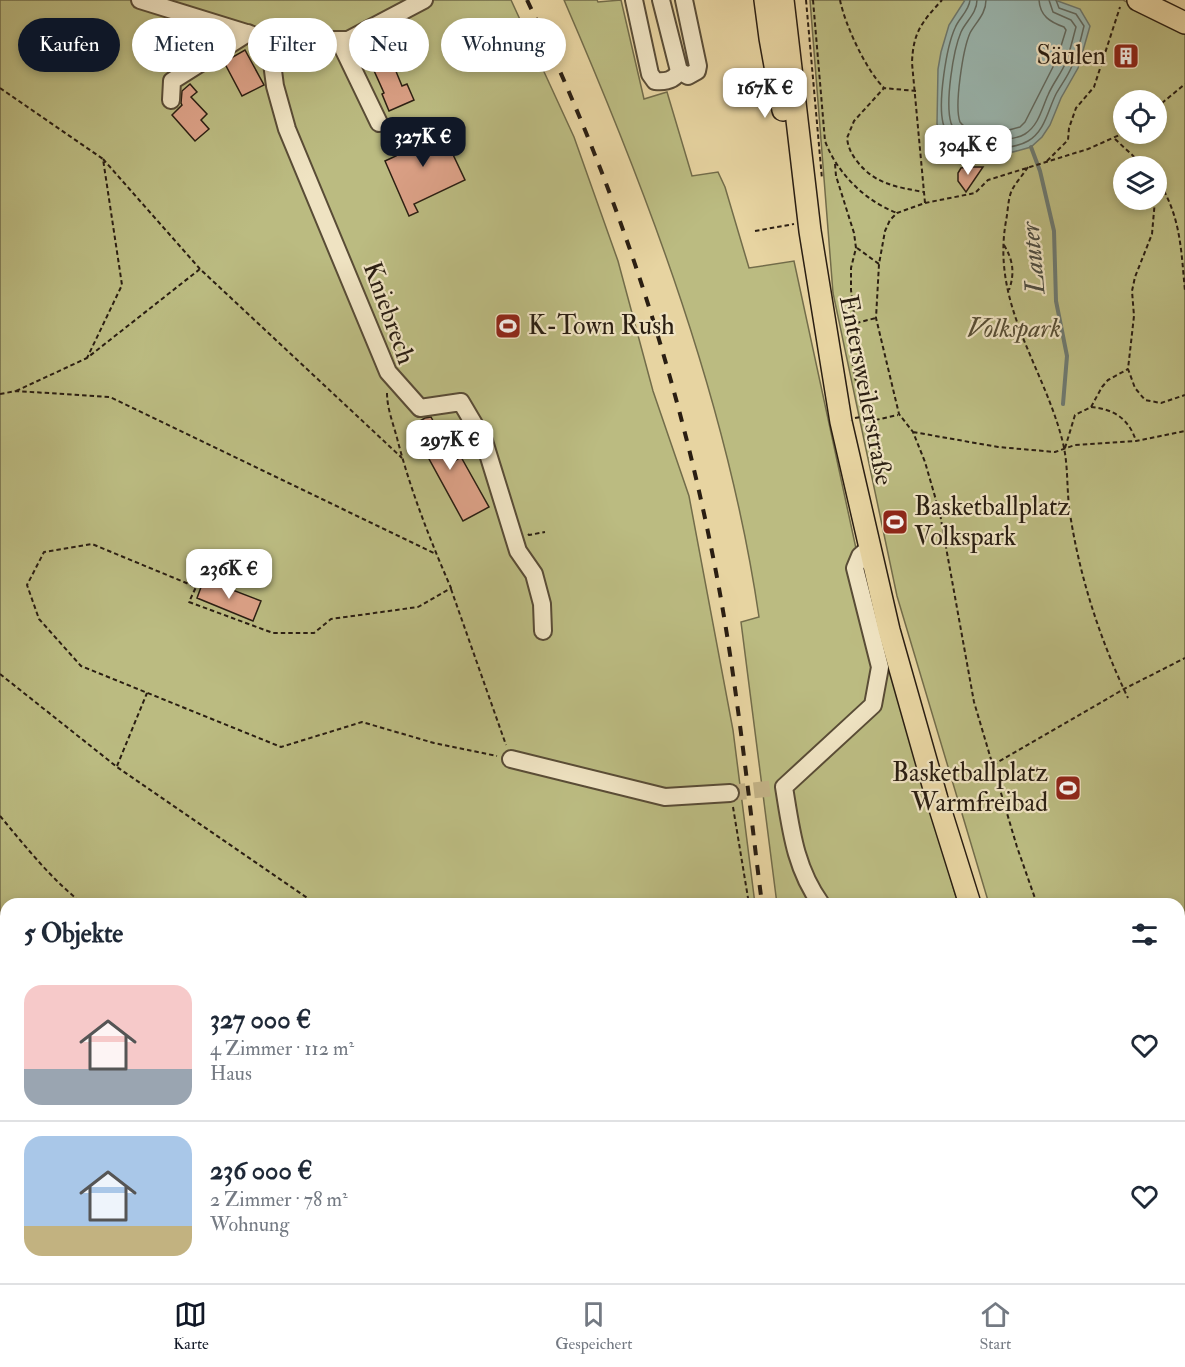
<!DOCTYPE html>
<html lang="de">
<head>
<meta charset="utf-8">
<style>
	body { margin:0; font-family:"IM FELL Double Pica",serif; background:#f6f6f7; color:#1f2937; height:100vh; display:flex; flex-direction:column; font-size:22px; white-space:nowrap }
	* { box-sizing:border-box; margin:0 }
	p { font-size:20px; color:#747a83 }
	.icon { flex:none; width:33px; height:33px; fill:none; stroke:currentColor; stroke-width:2; stroke-linecap:round; stroke-linejoin:round }
	.map { position:relative; flex:1; overflow:hidden }
	.sheet { position:absolute; left:0px; top:898px; width:1185px; height:386px; display:flex; flex-direction:column; background:#fff; border-radius:18px 18px 0 0; box-shadow:0 3px 9px #0003 }
	.sheet>* { flex:none }
	.guide { position:absolute; left:18px; top:18px; width:600px; height:54px; display:flex; gap:12px }
	.controls { position:absolute; left:1113px; top:90px; display:grid; gap:12px }
	.controls a { display:grid; place-items:center; width:54px; height:54px; border-radius:50%; background:#fff; box-shadow:0 3px 9px #0003; font-size:30px }
	.price { position:absolute; translate:-50% -51px; padding:0 14px; border-radius:12px; background:#fff; color:#222; font-size:20px; line-height:39px; filter:drop-shadow(0 2px 3px #0008) }
	.price::after { content:''; position:absolute; left:50%; top:36px; width:18px; height:14px; margin-left:-9px; background:inherit; clip-path:polygon(0 0,100% 0,50% 100%) }
	.price.selected { background:#111827; color:#fff }
	ul { padding:0; list-style:none }
	li { display:flex; align-items:center; gap:18px; height:150px; padding:0 24px }
	li+li { border-top:2px solid #e0e1e3 }
	li span { display:grid; place-items:center; flex:none; width:168px; height:120px; border-radius:18px; color:#555 }
	li>.icon { margin-inline-start:auto }
	span .icon { width:72px; height:72px; fill:#fffc; stroke-width:1 }
	li b { font-size:26px }
	h2 { display:flex; justify-content:space-between; align-items:center; height:72px; padding:0 24px; font-size:26px }
	.chip { padding:0 21px; border-radius:27px; background:#fff; box-shadow:0 3px 9px #0003; font-size:21px; line-height:54px }
	.chip.selected { background:#111827; color:#fff }
	.menu { display:flex; justify-content:space-around; align-items:center; height:84px; border-top:2px solid #e0e1e3; background:#fff; font-size:16px; color:#747a83 }
	.menu a { display:grid; justify-items:center; gap:3px }
	.menu .selected { color:#111827 }
	.map>svg:first-child { display:block }
	.green { fill:#bbbb81; stroke:#726c4a; stroke-width:1.5; fill-rule:evenodd }
	.water { fill:#9ab6af; stroke:#6d7970; stroke-width:1.5 }
	.lines { fill:none; stroke-linecap:round; stroke-linejoin:round }
	.shore { stroke:#626a60; stroke-width:1.5 }
	.stream { stroke:#6d7970; stroke-width:4 }
	.building { fill:#dca187; stroke:#2a1e12; stroke-width:1.5 }
	.minor-tunnel { stroke:#c1b084; stroke-width:16; stroke-dasharray:16 8; stroke-linecap:butt }
	.minor-casing { stroke:#594c36; stroke-width:20 }
	.major-casing { stroke:#2a1e12; stroke-width:24 }
	.path { stroke:#2a1e12; stroke-width:2; stroke-dasharray:4.5 3; stroke-linecap:butt }
	.minor { stroke:#efe3c2; stroke-width:16 }
	.major { stroke:#e7d4a1; stroke-width:21 }
	.rail { stroke:#2a1e12; stroke-width:4; stroke-dasharray:10 10; stroke-linecap:butt }
	.labels { text-anchor:middle; dominant-baseline:central; stroke-width:4.5; stroke-linejoin:round; paint-order:stroke }
	.poi-label { font-size:26px; fill:#2a1e12; stroke:#efe3c2; text-anchor:end }
	.street-label { font-size:26px; fill:#2a1e12; stroke:#efe3c2 }
	.park-label { font-size:26px; font-style:italic; fill:#564d33; stroke:#efe3c2 }
	.water-label { font-size:27px; font-style:italic; fill:#4c4c41; stroke:#efe3c2 }
</style>
</head>
<body>
<div class="map">
<svg width="1185" height="1283" viewBox="0 0 1185 1283">
	<rect width="100%" height="100%" fill="#e7d4a1"/>
	<filter id="stains"><feTurbulence type="fractalNoise" baseFrequency=".00333" numOctaves="4"/><feColorMatrix values="0 0 0 0 .2 0 0 0 0 .09 0 0 0 0 .02 0 0 0 .5 -.17"/></filter>
	<radialGradient id="worn" r=".72"><stop offset=".6" stop-color="#630" stop-opacity="0"/><stop offset="1" stop-color="#630" stop-opacity=".3"/></radialGradient>
	<path class="green" d="M 0,0 L 511,0 L 574,137 L 618,261 L 653,391 L 689,496 L 733,730 L 755,904 L 6,904 L 6,1278 L 802,1278 L 803,1283 L 0,1283 Z
		M 564,0 L 597,0 L 598,2 L 621,0 L 644,99 L 667,92 L 692,176 L 718,172 L 725,187 L 749,268 L 794,261 L 863,581 L 904,715 L 958,904 L 777,904 L 741,622 L 759,617 C 728,405 649,196 564,0 Z
		M 810,0 L 1123,0 L 1185,31 L 1185,923 L 1179,924 L 1179,904 L 989,904 L 897,596 L 833,293 ZM 1124,100 L 1156,100 L 1156,134 L 1124,134 ZM 1124,166 L 1156,166 L 1156,200 L 1124,200 Z
		M 1185,1154 L 1185,1208 L 1180,1209 L 1179,1155 Z
		M 826,1278 L 1044,1278 L 1044,1283 L 826,1283 Z"/>
	<path class="water" d="M 965,0 L 1055,0 L 1080,9 L 1090,26 L 1078,68 L 1061,98 L 1050,125 L 1042,137 L 1031,147 L 1013,152 L 967,152 L 954,148 L 943,138 L 937,124 L 938,69 L 941,52 L 949,25 Z"/>
	<g class="lines">
		<path class="shore" d="M 970,0 C 969,11 959,18 955,28 C 946,48 938,102 943,123 C 946,137 960,146 974,147 C 990,147 1013,150 1028,141 C 1045,131 1048,110 1056,94 C 1061,85 1068,76 1072,66 C 1077,54 1081,39 1084,26 L 1076,14 L 1059,8 L 1056,0
			M 977,0 C 977,13 966,21 961,32 C 953,51 945,103 951,123 C 955,136 968,139 980,139 C 994,140 1014,141 1025,134 C 1039,125 1042,108 1048,95 C 1053,83 1061,74 1066,62 C 1070,51 1073,38 1076,27 L 1071,20 L 1053,12 L 1049,0
			M 986,0 C 986,14 976,22 970,33 C 963,49 954,106 960,122 C 963,126 966,128 971,130 L 1009,130 L 1020,127 L 1025,122 L 1057,59 L 1066,30 L 1064,27 C 1050,22 1040,16 1039,0"/>
		<path class="stream" d="M 1031,147 L 1040,171 L 1054,231 L 1056,301 L 1067,356 L 1063,404"/>
	</g>
	<path class="building" d="M 393,43 L 400,61 L 393,64 L 402,86 L 407,84 L 414,100 L 389,111 L 382,94 L 384,93 L 367,55 Z
		M 1127,47 L 1133,54 L 1132,62 L 1125,64 L 1118,59 L 1118,51 Z
		M 245,50 L 264,85 L 242,96 L 224,62 Z
		M 190,84 L 197,92 L 191,97 L 207,114 L 201,120 L 209,129 L 195,141 L 172,115 L 182,105 L 181,103 L 182,91 Z
		M 439,125 L 465,180 L 414,204 L 418,212 L 409,216 L 385,161 L 396,156 L 391,147 Z
		M 969,167 L 983,167 L 966,192 L 958,181 L 958,173 L 961,168 Z
		M 431,417 L 455,461 L 461,457 L 489,507 L 463,521 L 411,426 L 425,418 Z
		M 204,579 L 261,601 L 253,621 L 197,598 Z"/>
	<g class="lines">
		<path class="minor-tunnel" d="M 730,793 L 784,787"/>
		<defs>
			<path id="minor" d="M 140,0 L 269,40 L 348,40 L 424,0
				M 634,0 L 650,74 L 655,81 C 665,82 674,81 679,71
				M 661,0 L 679,71 L 688,76 L 697,71 L 698,66 L 684,0
				M 269,40 L 275,86 L 287,129 L 388,372 L 420,408 L 461,402 L 484,441 L 518,551 L 534,574 L 542,604 L 543,631
				M 339,40 L 379,123
				M 171,100 L 172,81 L 248,33
				M 511,759 L 665,797 L 730,793
				M 821,904 C 795,868 791,830 784,787 L 873,705 L 880,667 L 855,568 L 860,556 L 869,548
				M 1179,1233 L 1185,1226
				M 1179,1251 L 1185,1256"/>
			<path id="major" d="M 765,0 L 770,38 L 783,110
				M 783,0 L 810,231 L 841,422 L 889,630 L 937,799 L 970,904
				M 1138,0 L 1185,23
				M 1057,1278 L 1057,1283"/>
		</defs>
		<use href="#minor" class="minor-casing"/>
		<use href="#major" class="major-casing"/>
		<path class="path" d="M 806,0 L 822,179
			M 813,0 L 825,141 C 837,173 865,201 897,213
			M 840,0 C 845,25 866,70 884,88
			M 0,88 L 103,159 L 122,285 L 87,358
			M 916,91 L 884,88 L 854,121 L 847,138 C 848,147 851,153 856,160 C 874,184 896,187 924,192
			M 1156,108 L 1185,84
			M 1115,139 L 1144,166
			M 103,159 L 200,269
			M 1047,161 L 1068,140 L 1069,128 L 1076,108 L 1094,87 L 1120,7
			M 835,164 L 836,176 L 854,233 L 856,248 L 851,268 L 851,290 L 855,323 L 851,330 L 850,338 L 853,368 L 861,405 L 866,416
			M 1028,167 C 1023,175 1016,182 1012,190 C 1008,198 1008,211 1006,221 C 991,305 1044,366 1063,443 C 1069,468 1066,495 1071,520 C 1081,581 1101,642 1128,698
			M 1156,178 C 1181,214 1181,250 1185,291
			M 1155,200 L 1152,234 L 1135,277 L 1132,291 L 1134,316 L 1128,369 L 1135,388 L 1145,400 L 1161,403 L 1185,395
			M 925,203 L 912,63 C 913,32 922,22 942,0
			M 755,231 L 794,224
			M 1004,245 C 1013,260 1015,273 1009,290
			M 857,248 L 879,264
			M 856,323 L 876,318
			M 16,391 L 87,358 L 200,269 L 402,458
			M 387,393 C 387,408 393,423 397,438 C 410,489 430,540 451,588 L 418,607 L 331,619 L 314,633 L 273,633 L 189,602 L 196,587 L 92,544 L 44,552 L 27,585 L 39,619 L 81,666 L 281,747 L 362,722 L 434,743 L 497,756
			M 0,394 L 16,391 L 110,397 L 436,554
			M 1091,407 C 1114,409 1129,419 1136,441
			M 855,418 L 866,416 L 871,421 L 898,415
			M 913,432 L 998,447 L 1055,452 L 1075,445 L 1136,441 L 1185,431
			M 1065,448 L 1075,415 L 1091,407 L 1102,387 L 1108,380 L 1128,369
			M 528,534 L 529,535 L 545,532
			M 451,589 L 506,745
			M 0,674 L 117,767 L 316,904
			M 993,765 L 1124,689 L 1185,658
			M 117,766 L 147,693
			M 733,807 L 749,904
			M 0,816 C 26,847 51,879 83,904
			M 1037,904 L 1017,847 L 974,702 L 940,514 L 925,462 L 913,432 L 899,414 L 876,318 L 879,264 L 885,231 L 890,220 L 897,213 L 925,203 L 975,193 L 988,180 L 1088,149 L 1124,133
			M 1185,938 L 1185,944
			M 1179,991 L 1185,991
			M 1179,1018 L 1185,1056
			M 0,1087 L 6,1088
			M 1179,1091 L 1185,1090
			M 1179,1105 L 1185,1104
			M 132,1278 L 133,1283
			M 394,1278 L 396,1283
			M 674,1278 L 676,1283
			M 794,1278 L 794,1283
			M 1077,1278 L 1077,1283
			M 346,1283 L 346,1278"/>
		<use href="#minor" class="minor"/>
		<use href="#major" class="major"/>
		<path class="rail" d="M 527,0 C 615,182 678,374 716,572 C 737,682 748,794 762,904
			M 810,1278 L 811,1283"/>
	</g>
	<defs>
		<symbol id="building-square" viewBox="-11 -11 22 22"><rect x="-9" y="-9" width="18" height="18" rx="4" fill="#8f2418" stroke="#efe3c2"/><path d="M-4-6H4V6H1V3H-1V6H-4ZM-2.5-4.3h1.7v1.8h-1.7ZM.8-4.3h1.7v1.8H.8ZM-2.5-1h1.7V.8h-1.7ZM.8-1h1.7V.8H.8Z" fill="#fff"/></symbol>
		<symbol id="stadium-square" viewBox="-11 -11 22 22"><rect x="-9" y="-9" width="18" height="18" rx="4" fill="#8f2418" stroke="#efe3c2"/><path d="M0-5a6.5 5 0 1 0 0 10a6.5 5 0 1 0 0-10ZM-3.5-1.8h7v3.6h-7Z" fill="#fff"/></symbol>
	</defs>
	<g fill-rule="evenodd">
		<use href="#building-square" x="1111" y="41" width="30" height="30"/>
		<use href="#stadium-square" x="493" y="311" width="30" height="30"/>
		<use href="#stadium-square" x="880" y="507" width="30" height="30"/>
		<use href="#stadium-square" x="1053" y="773" width="30" height="30"/>
	</g>
	<g class="labels">
		<g class="poi-label">
			<text x="1106" y="56">Säulen</text>
			<text x="528" y="326" text-anchor="start">K-Town Rush</text>
			<text x="914" y="507" text-anchor="start">Basketballplatz<tspan x="914" dy="30">Volkspark</tspan></text>
			<text x="1048" y="773">Basketballplatz<tspan x="1048" dy="30">Warmfreibad</tspan></text>
		</g>
		<g class="street-label">
			<text transform="translate(389 313) rotate(70)">Kniebrech</text>
			<text transform="translate(866 390) rotate(79)">Entersweilerstraße</text>
		</g>
		<g class="park-label">
			<text x="1014" y="329">Volkspark</text>
		</g>
		<g class="water-label">
			<text transform="translate(1033 258) rotate(-95)">Lauter</text>
		</g>
	</g>
	<rect width="100%" height="100%" filter="url(#stains)"/>
	<rect width="100%" height="100%" fill="url(#worn)"/>
</svg>
<div class="controls">
<a><svg class="icon" aria-label="locate" viewBox="0 0 24 24"><circle cx="12" cy="12" r="6"/><path d="M12 2v4M12 18v4M2 12h4M18 12h4"/></svg></a>
<a><svg class="icon" aria-label="layers" viewBox="0 0 24 24"><path d="M12 4l9 5-9 5-9-5zM3 14l9 5 9-5"/></svg></a>
</div>
<b class="price" style="left:765px;top:119px">167K €</b>
<b class="price selected" style="left:423px;top:168px">327K €</b>
<b class="price" style="left:968px;top:176px">304K €</b>
<b class="price" style="left:450px;top:471px">297K €</b>
<b class="price" style="left:229px;top:600px">236K €</b>
<div class="guide">
<a class="chip selected">Kaufen</a>
<a class="chip">Mieten</a>
<a class="chip">Filter</a>
<a class="chip">Neu</a>
<a class="chip">Wohnung</a>
</div>
<section class="sheet">
<h2>5 Objekte<svg class="icon" aria-label="filters" viewBox="0 0 24 24"><path d="M4 7h16M4 17h16"/><circle cx="9" cy="7" r="2"/><circle cx="15" cy="17" r="2"/></svg></h2>
<ul>
<li><span style="background:linear-gradient(#f6c9c9 70%,#9aa5b1 0)"><svg class="icon" aria-label="home" viewBox="0 0 24 24"><path d="M3 11l9-7 9 7M6 9v11h12V9"/></svg></span><div><b>327 000 €</b><p>4 Zimmer · 112 m²</p><p>Haus</p></div><svg class="icon" aria-label="heart" viewBox="0 0 24 24"><path d="M12 20l-8-8c-3-5 5-10 8-4 3-6 11-1 8 4z"/></svg></li>
<li><span style="background:linear-gradient(#a9c7e8 75%,#c2b280 0)"><svg class="icon" aria-label="home" viewBox="0 0 24 24"><path d="M3 11l9-7 9 7M6 9v11h12V9"/></svg></span><div><b>236 000 €</b><p>2 Zimmer · 78 m²</p><p>Wohnung</p></div><svg class="icon" aria-label="heart" viewBox="0 0 24 24"><path d="M12 20l-8-8c-3-5 5-10 8-4 3-6 11-1 8 4z"/></svg></li>
</ul>
</section>
</div>
<nav class="menu">
<a class="selected"><svg class="icon" aria-label="map" viewBox="0 0 24 24"><path d="M3 6l6-2 6 2 6-2v14l-6 2-6-2-6 2zM9 4v14M15 6v14"/></svg>Karte</a>
<a><svg class="icon" aria-label="saved" viewBox="0 0 24 24"><path d="M7 4h10v16l-5-4-5 4z"/></svg>Gespeichert</a>
<a><svg class="icon" aria-label="home" viewBox="0 0 24 24"><path d="M3 11l9-7 9 7M6 9v11h12V9"/></svg>Start</a>
</nav>
</body>
</html>
